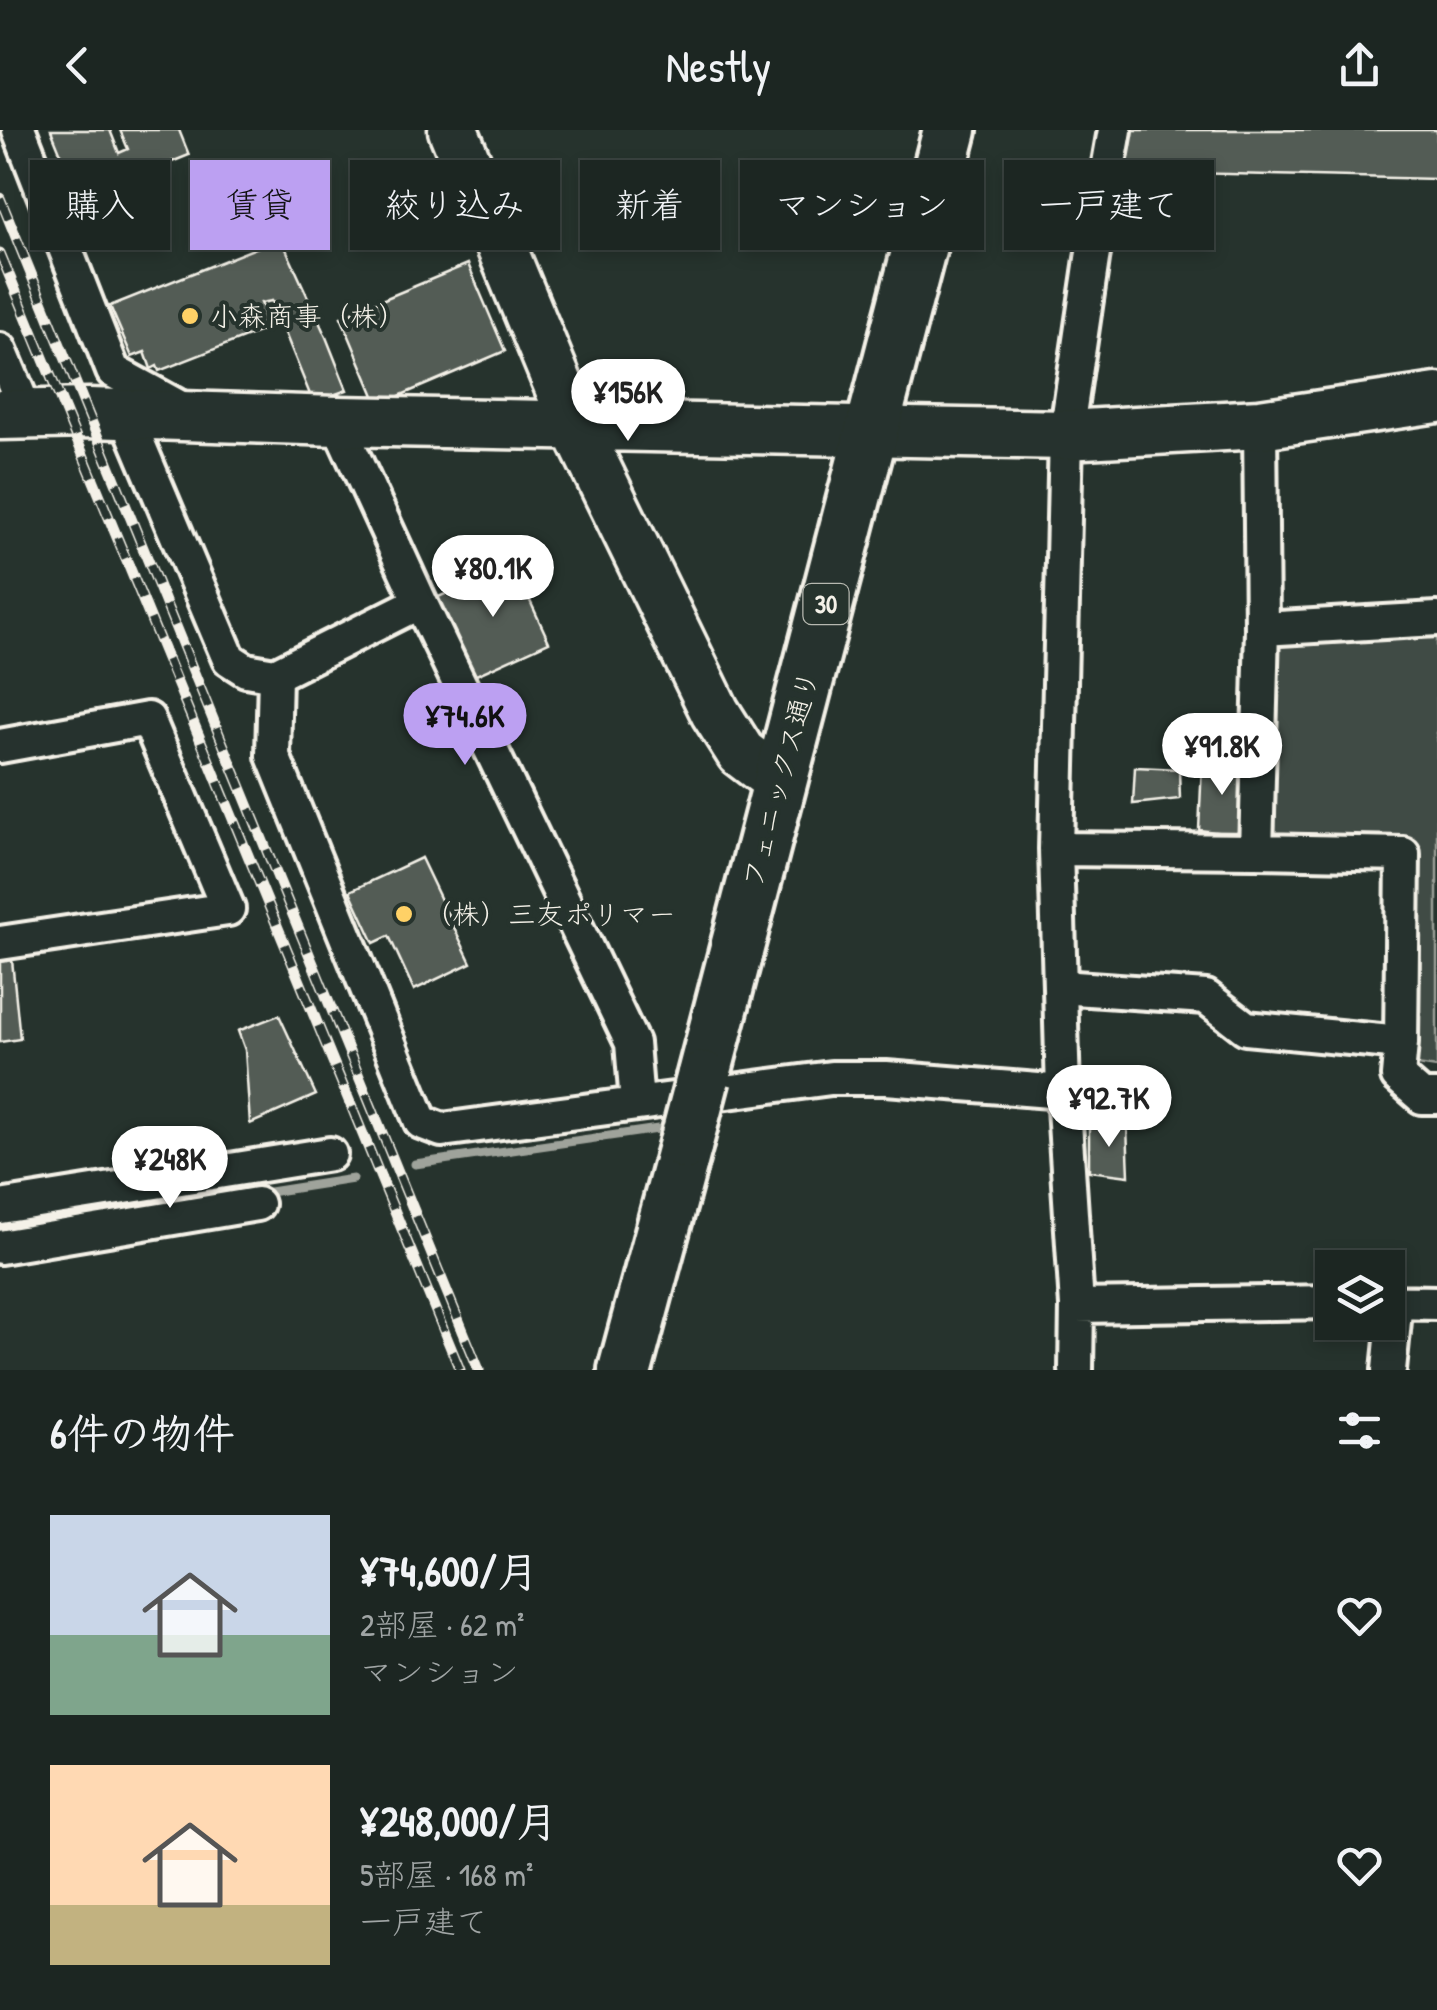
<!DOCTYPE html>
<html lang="ja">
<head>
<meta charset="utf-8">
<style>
	body { margin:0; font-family:"Patrick Hand","Klee One",sans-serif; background:#29322f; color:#f1f3f6; height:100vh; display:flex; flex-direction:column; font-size:38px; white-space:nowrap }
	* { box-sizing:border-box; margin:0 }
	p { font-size:32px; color:#a0a5a5 }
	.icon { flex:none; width:55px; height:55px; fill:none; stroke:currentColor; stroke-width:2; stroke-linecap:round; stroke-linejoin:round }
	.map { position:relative; height:1240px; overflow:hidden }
	.side { display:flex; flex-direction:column; background:#1c2622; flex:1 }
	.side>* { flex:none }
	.guide { position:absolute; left:30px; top:30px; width:1378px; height:90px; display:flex; gap:20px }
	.buttons { position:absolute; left:1315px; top:1120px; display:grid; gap:20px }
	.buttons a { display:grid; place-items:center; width:90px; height:90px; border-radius:0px; background:#1c2622; box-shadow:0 5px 15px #0003,0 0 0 2px #3a4340; font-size:50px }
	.price { position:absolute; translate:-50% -85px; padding:0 22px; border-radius:35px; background:#fff; color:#222; font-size:32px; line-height:65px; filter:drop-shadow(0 2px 5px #0008) }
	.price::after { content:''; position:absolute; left:50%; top:60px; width:30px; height:22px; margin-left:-15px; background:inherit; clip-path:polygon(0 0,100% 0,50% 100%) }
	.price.active { background:#bca0f2; color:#111 }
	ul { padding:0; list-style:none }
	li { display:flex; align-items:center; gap:30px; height:250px; padding:0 50px }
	li span { display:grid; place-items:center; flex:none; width:280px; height:200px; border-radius:0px; color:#555 }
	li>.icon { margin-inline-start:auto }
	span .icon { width:120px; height:120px; fill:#fffc; stroke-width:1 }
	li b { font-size:42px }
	h2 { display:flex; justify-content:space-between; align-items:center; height:120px; padding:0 50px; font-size:42px }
	.pill { padding:0 35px; border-radius:0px; background:#1c2622; box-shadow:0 5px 15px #0003,0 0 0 2px #3a4340; font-size:35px; line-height:90px }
	.pill.active { background:#bca0f2; color:#111 }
	header { display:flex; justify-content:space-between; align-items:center; height:130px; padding:0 50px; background:#1c2622; font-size:45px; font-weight:600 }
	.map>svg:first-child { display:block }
	.green { fill:#414b45; stroke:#9a9e96; stroke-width:2.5 }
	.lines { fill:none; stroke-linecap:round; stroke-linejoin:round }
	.stream { stroke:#9fa39b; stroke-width:9 }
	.building { fill:#525c55; stroke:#f4f1e8; stroke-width:2.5 }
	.street-casing { stroke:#f4f1e8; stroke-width:40 }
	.secondary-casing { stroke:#f4f1e8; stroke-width:55 }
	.primary-casing { stroke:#f4f1e8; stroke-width:60 }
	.street { stroke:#26332d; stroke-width:32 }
	.secondary { stroke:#26332d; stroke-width:48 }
	.primary { stroke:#26332d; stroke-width:52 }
	.rail-casing { stroke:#f4f1e8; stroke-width:11 }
	.rail { stroke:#26332d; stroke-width:8; stroke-dasharray:22; stroke-linecap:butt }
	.primary-bridge-casing { stroke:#f4f1e8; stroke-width:60; stroke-linecap:butt }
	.primary-bridge { stroke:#26332d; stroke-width:52 }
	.poi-dot { fill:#ffd166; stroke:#26332d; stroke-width:4 }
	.labels { text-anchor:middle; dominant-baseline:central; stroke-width:8; stroke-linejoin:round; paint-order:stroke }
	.shield { fill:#26332d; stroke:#b6b8b0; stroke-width:2.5 }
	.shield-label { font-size:25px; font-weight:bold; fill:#f4f1e8 }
	.poi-label { font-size:28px; fill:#f4f1e8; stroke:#26332d; text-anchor:start }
	.street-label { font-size:28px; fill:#f4f1e8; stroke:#26332d }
</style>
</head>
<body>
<header><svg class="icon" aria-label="back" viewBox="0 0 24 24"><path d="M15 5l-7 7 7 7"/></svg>Nestly<svg class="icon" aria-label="share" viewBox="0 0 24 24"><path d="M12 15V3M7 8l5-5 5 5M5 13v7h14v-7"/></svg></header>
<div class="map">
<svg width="1437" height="1240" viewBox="0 0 1437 1240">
	<rect width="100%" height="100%" fill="#26332d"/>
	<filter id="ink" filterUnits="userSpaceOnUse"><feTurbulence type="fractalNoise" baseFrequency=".01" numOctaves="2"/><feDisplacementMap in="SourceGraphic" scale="20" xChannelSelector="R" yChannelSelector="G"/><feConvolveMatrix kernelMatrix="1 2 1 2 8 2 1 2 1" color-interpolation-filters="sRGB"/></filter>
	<g filter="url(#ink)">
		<path class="green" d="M 1437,489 L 1437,938 L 1417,935 L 1403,724 L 1256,721 L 1262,499 Z"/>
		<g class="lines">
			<path class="stream" d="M 415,1034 L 658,999
				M 257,1064 L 353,1049"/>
		</g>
		<path class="building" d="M 51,0 L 110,0 L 119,23 L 128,19 L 120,0 L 179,0 L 189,25 L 90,65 L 101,92 L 86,98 L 76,72 L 63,61 L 64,48 L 69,44 Z
			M 1128,0 L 1437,0 L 1437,49 L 1141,42 L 1141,55 L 1130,55 L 1130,62 L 1126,62 Z
			M 281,108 L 326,207 L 347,260 L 313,272 L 272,171 L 261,173 L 271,197 L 159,241 L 157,236 L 151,239 L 145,222 L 132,227 L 110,176 Z
			M 468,134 L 505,221 L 378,275 L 341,187 Z
			M 513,434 L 549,512 L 474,546 L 436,468 Z
			M 1242,633 L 1242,705 L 1199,700 L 1202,634 Z
			M 1135,637 L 1179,639 L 1180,669 L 1133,674 Z
			M 421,728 L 471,833 L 414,860 L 389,806 L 374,813 L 350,761 Z
			M 12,830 L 20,909 L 0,912 L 0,832 Z
			M 279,885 L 316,965 L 250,994 L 245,920 L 238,901 Z
			M 1127,996 L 1129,1046 L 1089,1041 L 1089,998 Z"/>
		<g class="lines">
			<defs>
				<path id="street" d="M 19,0 L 113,241 L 188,282
					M 0,220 L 27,284
					M 126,285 L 229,529 L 246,540 L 275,545
					M 337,291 L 420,472 L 632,913 L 637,973
					M 1260,294 L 1262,499 L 1256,721 L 1403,724 L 1401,913 L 1398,946 L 1422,967 L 1437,967
					M 420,472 L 275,545 L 273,626 L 421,992 L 442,1000 L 831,948 L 886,948 L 1063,962
					M 1262,499 L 1437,489
					M 0,616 L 148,589 L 228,779 L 0,813
					M 1056,719 L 1256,721
					M 1060,857 L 1206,867 L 1246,898 L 1401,913
					M 0,1077 L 330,1024
					M 0,1117 L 257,1074
					M 1388,1172 L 1437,1173
					M 1077,1176 L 1332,1172
					M 1076,1240 L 1077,1176 L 1063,962 L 1056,719 L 1066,305 L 1092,129 L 1115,0
					M 1389,1240 L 1396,1171"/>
				<path id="secondary" d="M 453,0 L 575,295 L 715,582 L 741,623 L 779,652
					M 0,285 L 89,283 L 337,291 L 1066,305 L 1260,294 L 1437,268"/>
				<path id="primary" d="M 703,948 L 950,0
					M 625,1240 L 686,1013"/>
			</defs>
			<use href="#street" class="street-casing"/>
			<use href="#secondary" class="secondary-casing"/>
			<use href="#primary" class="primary-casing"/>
			<use href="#street" class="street"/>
			<use href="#secondary" class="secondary"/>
			<use href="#primary" class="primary"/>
			<defs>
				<path id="rail" d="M 0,68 L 479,1240
					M 0,123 L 460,1240"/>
			</defs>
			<use href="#rail" class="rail-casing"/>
			<use href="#rail" class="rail"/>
			<defs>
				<path id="primary-bridge" d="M 686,1013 L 703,948"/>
			</defs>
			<use href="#primary-bridge" class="primary-bridge-casing"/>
			<use href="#primary-bridge" class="primary-bridge"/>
		</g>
	</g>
	<g class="poi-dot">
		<circle cx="190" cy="186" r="10"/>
		<circle cx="404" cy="784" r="10"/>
	</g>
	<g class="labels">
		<rect class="shield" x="803.5" y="454" width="45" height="40" rx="8"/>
		<g class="shield-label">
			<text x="826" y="474">30</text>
		</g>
		<g class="poi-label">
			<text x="210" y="186">小森商事（株）</text>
			<text x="424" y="784">（株）三友ポリマー</text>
		</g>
		<g class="street-label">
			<text transform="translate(780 649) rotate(-75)">フェニックス通り</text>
		</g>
	</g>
</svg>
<div class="buttons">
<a><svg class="icon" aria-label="layers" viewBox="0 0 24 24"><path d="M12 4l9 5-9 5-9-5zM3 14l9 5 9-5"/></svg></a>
</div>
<b class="price" style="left:628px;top:314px">¥156K</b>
<b class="price" style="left:493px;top:490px">¥80.1K</b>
<b class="price active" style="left:465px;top:638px">¥74.6K</b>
<b class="price" style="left:1222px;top:668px">¥91.8K</b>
<b class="price" style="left:1109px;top:1020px">¥92.7K</b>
<b class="price" style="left:170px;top:1081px">¥248K</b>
<div class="guide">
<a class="pill">購入</a>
<a class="pill active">賃貸</a>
<a class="pill">絞り込み</a>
<a class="pill">新着</a>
<a class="pill">マンション</a>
<a class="pill">一戸建て</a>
</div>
</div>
<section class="side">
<h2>6件の物件<svg class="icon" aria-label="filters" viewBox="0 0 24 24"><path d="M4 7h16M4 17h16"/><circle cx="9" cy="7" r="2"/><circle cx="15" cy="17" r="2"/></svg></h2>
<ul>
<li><span style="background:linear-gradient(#c9d6e8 60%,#7fa58c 0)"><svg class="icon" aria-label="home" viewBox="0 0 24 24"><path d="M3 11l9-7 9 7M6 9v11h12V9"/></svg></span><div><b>¥74,600/月</b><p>2部屋 · 62 m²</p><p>マンション</p></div><svg class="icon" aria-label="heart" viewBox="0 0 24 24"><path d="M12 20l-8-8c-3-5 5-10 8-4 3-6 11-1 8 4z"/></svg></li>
<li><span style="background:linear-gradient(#ffd9b3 70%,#c2b280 0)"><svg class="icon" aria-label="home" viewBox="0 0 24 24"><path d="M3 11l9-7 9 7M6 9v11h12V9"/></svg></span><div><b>¥248,000/月</b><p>5部屋 · 168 m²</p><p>一戸建て</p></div><svg class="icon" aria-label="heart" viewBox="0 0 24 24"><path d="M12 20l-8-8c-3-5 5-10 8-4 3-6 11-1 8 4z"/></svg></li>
</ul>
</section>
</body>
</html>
